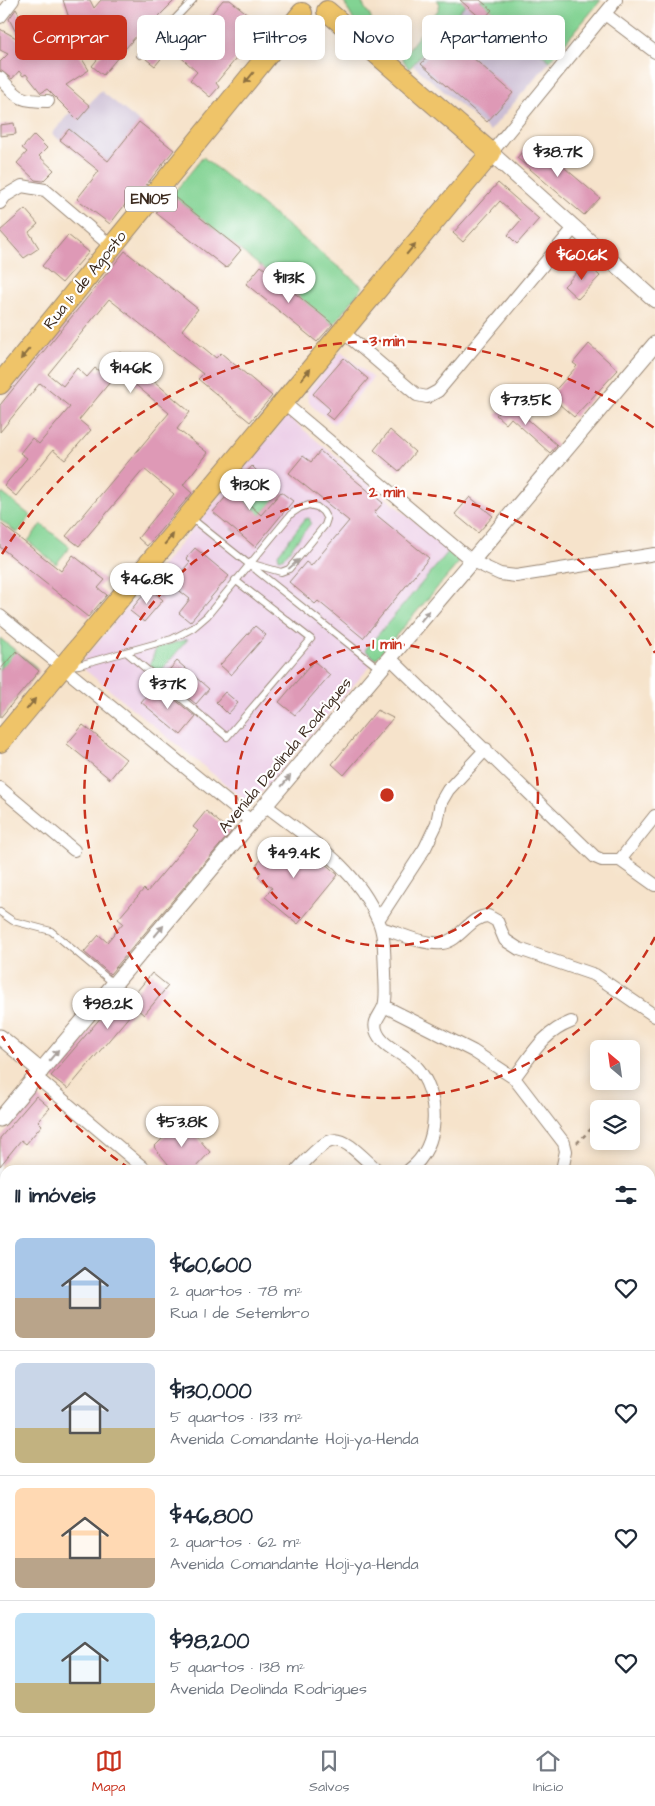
<!DOCTYPE html>
<html lang="pt">
<head>
<meta charset="utf-8">
<style>
	body { margin:0; font-family:"Architects Daughter",sans-serif; background:#f6f6f7; color:#1f2937; height:100vh; display:flex; flex-direction:column; font-size:19px; white-space:nowrap }
	* { box-sizing:border-box; margin:0 }
	p { font-size:16px; color:#747a83 }
	.icon { flex:none; width:28px; height:28px; fill:none; stroke:currentColor; stroke-width:2; stroke-linecap:round; stroke-linejoin:round }
	.map { position:relative; flex:1; overflow:hidden }
	.panel { position:absolute; left:0px; top:1165px; width:655px; height:571px; display:flex; flex-direction:column; background:#fff; border-radius:15px 15px 0 0; box-shadow:0 2px 12px #0003 }
	.panel>* { flex:none }
	.banner { position:absolute; left:15px; top:15px; width:625px; height:45px; display:flex; gap:10px }
	.needle { width:32px; rotate:331deg }
	.tools { position:absolute; left:590px; top:1040px; display:grid; gap:10px }
	.tools a { display:grid; place-items:center; width:50px; height:50px; border-radius:8px; background:#fff; box-shadow:0 2px 12px #0003; font-size:25px }
	.price { position:absolute; translate:-50% -42px; padding:0 11px; border-radius:18px; background:#fff; color:#222; font-size:16px; line-height:32px; filter:drop-shadow(0 1px 2px #0008) }
	.price::after { content:''; position:absolute; left:50%; top:30px; width:15px; height:11px; margin-left:-8px; background:inherit; clip-path:polygon(0 0,100% 0,50% 100%) }
	.price.current { background:#c8321e; color:#fff }
	ul { padding:0; list-style:none }
	li { display:flex; align-items:center; gap:15px; height:125px; padding:0 15px }
	li+li { border-top:1px solid #e0e1e3 }
	li span { display:grid; place-items:center; flex:none; width:140px; height:100px; border-radius:8px; color:#555 }
	li>.icon { margin-inline-start:auto }
	span .icon { width:60px; height:60px; fill:#fffc; stroke-width:1 }
	li b { font-size:21px }
	h2 { display:flex; justify-content:space-between; align-items:center; height:60px; padding:0 15px; font-size:21px }
	.pill { padding:0 18px; border-radius:8px; background:#fff; box-shadow:0 2px 12px #0003; font-size:18px; line-height:45px }
	.pill.current { background:#c8321e; color:#fff }
	.menu { display:flex; justify-content:space-around; align-items:center; height:70px; border-top:1px solid #e0e1e3; background:#fff; font-size:14px; color:#747a83 }
	.menu a { display:grid; justify-items:center; gap:2px }
	.menu .current { color:#c8321e }
	.map>svg:first-child { display:block }
	.built { fill:#edd0e8 }
	.industrial { fill:#ccbed4 }
	.green { fill:#82d393; stroke:#5e7e58 }
	.water { fill:#44b0c2; stroke:#406d70 }
	.building { fill:#de99b6 }
	.lines { fill:none; stroke-linecap:round; stroke-linejoin:round }
	.service-casing { stroke:#988674; stroke-width:8 }
	.minor-casing { stroke:#988674; stroke-width:14 }
	.tertiary-casing { stroke:#988674; stroke-width:17 }
	.secondary-casing { stroke:#988674; stroke-width:19 }
	.primary-casing { stroke:#988674; stroke-width:22 }
	.path { stroke:#988674; stroke-width:2.5; stroke-dasharray:4 4; stroke-linecap:butt }
	.service { stroke:#fff; stroke-width:6 }
	.minor { stroke:#fff; stroke-width:12 }
	.tertiary { stroke:#fff; stroke-width:15 }
	.secondary { stroke:#f9e7c3; stroke-width:18 }
	.primary { stroke:#efc469; stroke-width:20 }
	.oneway { fill:#8c6f40 }
	.oneway2 { fill:#a79f9a }
	.ring { fill:none; stroke:#c8321e; stroke-width:2.5; stroke-dasharray:9 6 }
	.labels { text-anchor:middle; dominant-baseline:central; stroke-width:4.5; stroke-linejoin:round; paint-order:stroke }
	.shield { fill:#fff; stroke:#766a62; stroke-width:1 }
	.shield-label { font-size:15px; font-weight:bold; fill:#3b2a1e }
	.street-label { font-size:16px; fill:#3b2a1e; stroke:#fff }
	.centre { fill:#c8321e; stroke:#fff; stroke-width:2.5 }
	.ring-label { font-size:15px; text-anchor:middle; font-weight:bold; fill:#c8321e; stroke:#fff; stroke-width:4.5; stroke-linejoin:round; paint-order:stroke }
</style>
</head>
<body>
<div class="map">
<svg width="655" height="1736" viewBox="0 0 655 1736">
	<rect width="100%" height="100%" fill="#fff"/>
	<filter id="ink" filterUnits="userSpaceOnUse"><feTurbulence type="fractalNoise" baseFrequency=".02" numOctaves="2"/><feDisplacementMap in="SourceGraphic" scale="10" xChannelSelector="R" yChannelSelector="G"/><feConvolveMatrix kernelMatrix="1 2 1 2 8 2 1 2 1" color-interpolation-filters="sRGB"/></filter>
	<filter id="wash" filterUnits="userSpaceOnUse"><feTurbulence type="fractalNoise" baseFrequency=".0096" numOctaves="4" result="noise"/><feDisplacementMap in="SourceGraphic" scale="20" xChannelSelector="R" yChannelSelector="G"/><feGaussianBlur stdDeviation="1.12" result="paint"/><feColorMatrix in="noise" values="0 0 0 0 0 0 0 0 0 0 0 0 0 0 0 0 0 1.4 0 .05"/><feComposite in="paint" operator="in"/></filter>
	<g filter="url(#wash)">
		<rect width="100%" height="100%" fill="#f6e3cb"/>
		<path class="built" d="M 341,352 L 373,378 L 334,424 L 312,406 L 307,397 L 308,391 Z
			M 287,416 L 461,560 L 251,805 L 79,665 Z
			M 5,1415 L 5,1468 L 0,1464 L 0,1421 Z"/>
		<path class="industrial" d="M 469,0 L 480,0 L 550,61 L 490,131 L 413,65 Z
			M 101,91 L 174,150 L 135,199 L 52,134 L 81,99 L 88,105 Z"/>
		<path class="green" d="M 343,0 L 361,0 C 366,15 378,16 367,35 L 356,25 Z
			M 437,0 L 469,0 L 409,69 L 402,58 L 438,10 L 440,4 Z
			M 480,0 L 601,0 L 550,61 Z
			M 203,157 L 363,287 L 333,325 L 172,195 Z
			M 259,473 L 281,492 L 243,537 L 232,528 L 238,520 L 227,511 Z
			M 2,493 L 31,516 L 17,533 L 0,520 L 0,495 Z
			M 309,518 L 311,523 L 284,557 L 279,559 L 278,554 L 305,519 Z
			M 41,524 L 70,547 L 56,564 L 28,541 Z
			M 449,551 L 461,560 L 376,659 L 365,650 Z
			M 0,638 L 36,667 L 38,672 L 0,718 Z
			M 188,639 L 159,673 L 150,665 L 156,648 Z
			M 655,1349 L 655,1411 L 650,1414 L 650,1352 Z
			M 655,1441 L 655,1495 L 650,1497 L 650,1444 Z
			M 5,1588 L 5,1731 L 46,1731 L 30,1736 L 0,1736 L 0,1589 Z"/>
		<path class="water" d="M 655,1411 L 655,1441 L 650,1444 L 650,1414 Z
			M 5,1623 L 5,1664 L 0,1667 L 0,1625 Z"/>
		<g id="blocks">
			<path class="building" d="M 63,0 L 90,0 L 94,8 L 101,0 L 175,0 L 151,24 L 158,29 L 151,37 L 143,28 L 103,75 L 92,66 L 112,41 L 96,27 L 89,35 L 69,18 Z
				M 223,0 L 230,0 L 263,26 L 216,83 L 219,87 L 210,97 L 190,80 L 197,72 L 173,50 L 179,43 L 184,47 Z
				M 460,0 L 480,0 L 492,10 L 483,20 Z
				M 16,9 L 23,21 L 36,35 L 49,26 L 70,55 L 77,51 L 89,70 L 66,85 L 90,106 L 78,120 L 47,89 L 41,93 L 26,74 L 23,76 L 19,71 L 12,79 L 0,70 L 0,62 L 8,54 L 0,50 L 0,29 L 20,40 L 9,19 Z
				M 447,35 L 513,93 L 487,122 L 421,64 Z
				M 165,36 L 174,43 L 155,66 L 146,59 Z
				M 139,122 L 174,150 L 135,199 L 131,197 L 110,224 L 77,199 L 99,171 L 60,140 L 69,129 L 108,161 Z
				M 14,123 L 16,134 L 0,136 L 0,125 Z
				M 34,135 L 47,148 L 39,156 L 54,170 L 43,181 L 35,180 L 17,163 L 27,152 L 22,148 Z
				M 532,140 L 600,198 L 584,215 L 517,158 Z
				M 498,183 L 539,219 L 517,244 L 508,235 L 521,220 L 500,201 L 463,242 L 453,233 Z
				M 172,195 L 241,250 L 226,268 L 156,213 Z
				M 25,209 L 38,224 L 29,232 L 39,248 L 24,258 L 0,231 Z
				M 68,235 L 89,252 L 62,283 L 42,266 Z
				M 125,251 L 198,309 L 182,330 L 216,358 L 221,353 L 272,396 L 250,422 L 198,379 L 203,374 L 109,299 L 48,374 L 63,386 L 77,368 L 87,377 L 95,368 L 99,371 L 103,368 L 105,369 L 120,352 L 190,412 L 177,429 L 208,453 L 183,485 L 192,493 L 147,546 L 138,538 L 174,494 L 144,469 L 79,546 L 66,536 L 169,413 L 119,371 L 79,420 L 91,430 L 65,460 L 53,450 L 16,496 L 4,486 L 27,458 L 20,453 L 32,438 L 39,444 L 70,407 L 40,383 L 0,432 L 0,405 Z
				M 586,263 L 600,276 L 578,299 L 564,286 Z
				M 261,266 L 333,324 L 317,342 L 246,284 Z
				M 589,344 L 618,370 L 574,417 L 550,396 L 577,366 L 573,363 Z
				M 344,358 L 368,379 L 333,420 L 325,414 L 330,409 L 313,394 Z
				M 508,402 L 557,445 L 550,453 L 511,418 L 506,424 L 496,415 Z
				M 390,430 L 415,452 L 399,471 L 374,450 Z
				M 320,451 L 383,503 L 374,513 L 429,558 L 363,638 L 318,601 L 315,604 L 289,582 L 306,562 L 311,566 L 349,521 L 289,473 L 303,456 L 311,462 Z
				M 252,466 L 259,473 L 240,496 L 261,515 L 281,492 L 293,501 L 255,547 L 213,512 Z
				M 470,497 L 493,516 L 478,533 L 455,514 Z
				M 0,523 L 61,571 L 73,555 L 105,580 L 98,588 L 107,595 L 88,617 L 0,547 Z
				M 195,548 L 229,576 L 190,622 L 179,613 L 190,599 L 171,584 L 190,562 L 186,558 Z
				M 149,588 L 163,600 L 144,622 L 130,611 Z
				M 255,626 L 266,635 L 231,675 L 220,665 Z
				M 16,651 L 39,671 L 0,718 L 0,670 Z
				M 177,661 L 209,689 L 196,704 L 163,677 Z
				M 314,661 L 330,675 L 295,715 L 279,702 Z
				M 156,684 L 196,717 L 181,735 L 141,702 Z
				M 225,692 L 238,703 L 228,714 L 216,702 Z
				M 377,710 L 393,718 L 344,775 L 332,764 Z
				M 83,725 L 126,759 L 110,779 L 67,744 Z
				M 206,811 L 231,832 L 110,974 L 84,952 L 99,935 L 107,942 L 123,923 L 118,919 L 144,889 L 147,892 L 198,831 L 193,827 Z
				M 279,837 L 301,853 L 306,847 L 338,875 L 298,924 L 265,897 L 272,888 L 258,877 L 261,872 L 255,867 Z
				M 152,973 L 168,986 L 144,1015 L 136,1008 L 68,1089 L 51,1076 L 120,995 L 128,1002 Z
				M 36,1096 L 50,1108 L 38,1121 L 42,1125 L 26,1144 L 21,1140 L 0,1166 L 0,1138 Z
				M 182,1119 L 210,1152 L 193,1170 L 173,1170 L 154,1147 Z"/>
		</g>
	</g>
	<g filter="url(#ink)">
		<use href="#blocks" fill-opacity="0" stroke="#988674" stroke-width="1"/>
		<g class="lines">
			<defs>
				<path id="service" d="M 140,55 L 193,0
					M 191,518 L 380,669
					M 126,652 L 227,737 L 311,639 L 235,580
					M 68,666 L 79,665 L 172,639 L 193,628 L 207,616 L 291,514 L 300,508 L 309,505 L 317,507 L 323,512 L 327,519 L 325,525 L 289,569 L 281,572 L 249,563
					M 0,912 L 13,921 L 51,931 L 113,983
					M 0,1216 L 5,1220
					M 0,1230 L 5,1235
					M 0,1244 L 5,1249
					M 0,1540 L 5,1543"/>
				<path id="minor" d="M 605,14 L 655,52
					M 0,17 L 13,0
					M 0,78 C 19,98 19,101 48,101
					M 491,153 L 616,0
					M 0,203 L 5,196 L 22,186 L 45,190 L 112,247
					M 342,331 L 417,395 L 427,397 L 438,391 L 574,228
					M 283,402 L 472,561 L 500,574 L 516,576 L 655,554
					M 0,616 L 252,822
					M 390,658 L 595,857 L 602,860 L 620,860 L 655,885
					M 0,788 L 74,850
					M 265,805 C 309,839 356,867 378,920 C 385,934 384,956 385,972 C 385,982 387,997 384,1006 C 381,1015 373,1020 376,1030 C 381,1047 404,1053 415,1065 C 441,1093 441,1147 409,1170
					M 620,860 L 655,816
					M 378,920 L 425,848 L 437,823 L 441,802 L 448,790 L 486,749
					M 381,928 C 399,933 423,945 442,943 C 460,941 470,916 488,916 L 497,921 L 505,940 L 519,949 L 595,975 L 655,1016
					M 384,1006 L 473,1051 L 514,1078 L 564,1143 L 566,1151 L 562,1170
					M 36,1077 L 146,1170
					M 514,1078 C 532,1055 542,1033 571,1022
					M 297,1170 C 336,1127 338,1134 377,1170
					M 650,1199 L 655,1194
					M 650,1347 L 655,1343
					M 204,1731 L 210,1736"/>
				<path id="tertiary" d="M 491,153 L 655,300
					M 0,1037 L 41,1071
					M 0,1119 L 655,344
					M 0,1603 L 5,1601
					M 7,1736 L 19,1731"/>
				<path id="secondary" d="M 425,1736 L 429,1731"/>
				<path id="primary" d="M 0,384 L 302,13
					M 0,742 L 491,153 L 327,11
					M 0,1266 L 5,1270
					M 539,1731 L 544,1736
					M 562,1731 L 568,1736"/>
			</defs>
			<use href="#service" class="service-casing"/>
			<use href="#minor" class="minor-casing"/>
			<use href="#tertiary" class="tertiary-casing"/>
			<use href="#secondary" class="secondary-casing"/>
			<use href="#primary" class="primary-casing"/>
			<path class="path" d="M 608,1109 L 612,1103
				M 577,1143 L 599,1121
				M 0,1619 L 5,1617
				M 0,1671 L 5,1669"/>
			<use href="#service" class="service"/>
			<use href="#minor" class="minor"/>
			<use href="#tertiary" class="tertiary"/>
			<use href="#secondary" class="secondary"/>
			<use href="#primary" class="primary"/>
		</g>
		<defs><path id="oneway-solid" d="M-6-.8H1V-3.2L6.5 0L1 3.2V.8H-6Z" transform="scale(1.25)"/></defs>
		<g class="oneway">
			<use href="#oneway-solid" transform="translate(249 78) rotate(129)"/>
			<use href="#oneway-solid" transform="translate(411 249) rotate(-50)"/>
			<use href="#oneway-solid" transform="translate(25 354) rotate(129)"/>
			<use href="#oneway-solid" transform="translate(306 374) rotate(-50)"/>
			<use href="#oneway-solid" transform="translate(169 539) rotate(-50)"/>
			<use href="#oneway-solid" transform="translate(31 704) rotate(-51)"/>
		</g>
		<g class="oneway2">
			<use href="#oneway-solid" transform="translate(294 564) rotate(-41)"/>
			<use href="#oneway-solid" transform="translate(425 616) rotate(-50)"/>
			<use href="#oneway-solid" transform="translate(286 781) rotate(-50)"/>
			<use href="#oneway-solid" transform="translate(159 931) rotate(-50)"/>
			<use href="#oneway-solid" transform="translate(54 1055) rotate(-50)"/>
		</g>
	</g>
	<g class="ring">
		<circle cx="387" cy="795" r="151"/>
		<path d="M655 937A303 303 0 1 1 655 653"/>
		<path d="M130 1169A454 454 0 0 1 2 1036M2 554A454 454 0 0 1 654 428"/>
	</g>
	<g class="labels">
		<rect class="shield" x="125" y="186.5" width="52" height="25" rx="4"/>
		<g class="shield-label">
			<text x="151" y="199">EN105</text>
		</g>
		<g class="street-label">
			<text transform="translate(85 280) rotate(-51)">Rua 1º de Agosto</text>
			<text transform="translate(285 755) rotate(-50)">Avenida Deolinda Rodrigues</text>
		</g>
	</g>
	<circle cx="387" cy="795" r="8" class="centre"/>
	<g class="ring-label">
		<text x="387" y="346">3 min</text>
		<text x="387" y="497">2 min</text>
		<text x="387" y="649">1 min</text>
	</g>
</svg>
<div class="tools">
<a><svg class="needle" viewBox="-14 -14 28 28"><path d="M0-13l5 13h-10z" fill="#e53935"/><path d="M0 13l5-13h-10z" fill="#747a83"/></svg></a>
<a><svg class="icon" aria-label="layers" viewBox="0 0 24 24"><path d="M12 4l9 5-9 5-9-5zM3 14l9 5 9-5"/></svg></a>
</div>
<b class="price" style="left:558px;top:178px">$38.7K</b>
<b class="price current" style="left:582px;top:281px">$60.6K</b>
<b class="price" style="left:289px;top:304px">$113K</b>
<b class="price" style="left:131px;top:394px">$146K</b>
<b class="price" style="left:526px;top:426px">$73.5K</b>
<b class="price" style="left:250px;top:511px">$130K</b>
<b class="price" style="left:147px;top:605px">$46.8K</b>
<b class="price" style="left:168px;top:710px">$37K</b>
<b class="price" style="left:294px;top:879px">$49.4K</b>
<b class="price" style="left:108px;top:1030px">$98.2K</b>
<b class="price" style="left:182px;top:1148px">$53.8K</b>
<div class="banner">
<a class="pill current">Comprar</a>
<a class="pill">Alugar</a>
<a class="pill">Filtros</a>
<a class="pill">Novo</a>
<a class="pill">Apartamento</a>
</div>
<section class="panel">
<h2>11 imóveis<svg class="icon" aria-label="filters" viewBox="0 0 24 24"><path d="M4 7h16M4 17h16"/><circle cx="9" cy="7" r="2"/><circle cx="15" cy="17" r="2"/></svg></h2>
<ul>
<li><span style="background:linear-gradient(#a9c7e8 60%,#b9a48a 0)"><svg class="icon" aria-label="home" viewBox="0 0 24 24"><path d="M3 11l9-7 9 7M6 9v11h12V9"/></svg></span><div><b>$60,600</b><p>2 quartos · 78 m²</p><p>Rua 1 de Setembro</p></div><svg class="icon" aria-label="heart" viewBox="0 0 24 24"><path d="M12 20l-8-8c-3-5 5-10 8-4 3-6 11-1 8 4z"/></svg></li>
<li><span style="background:linear-gradient(#c9d6e8 65%,#c2b280 0)"><svg class="icon" aria-label="home" viewBox="0 0 24 24"><path d="M3 11l9-7 9 7M6 9v11h12V9"/></svg></span><div><b>$130,000</b><p>5 quartos · 133 m²</p><p>Avenida Comandante Hoji-ya-Henda</p></div><svg class="icon" aria-label="heart" viewBox="0 0 24 24"><path d="M12 20l-8-8c-3-5 5-10 8-4 3-6 11-1 8 4z"/></svg></li>
<li><span style="background:linear-gradient(#ffd9b3 70%,#b9a48a 0)"><svg class="icon" aria-label="home" viewBox="0 0 24 24"><path d="M3 11l9-7 9 7M6 9v11h12V9"/></svg></span><div><b>$46,800</b><p>2 quartos · 62 m²</p><p>Avenida Comandante Hoji-ya-Henda</p></div><svg class="icon" aria-label="heart" viewBox="0 0 24 24"><path d="M12 20l-8-8c-3-5 5-10 8-4 3-6 11-1 8 4z"/></svg></li>
<li><span style="background:linear-gradient(#bfe0f5 70%,#c2b280 0)"><svg class="icon" aria-label="home" viewBox="0 0 24 24"><path d="M3 11l9-7 9 7M6 9v11h12V9"/></svg></span><div><b>$98,200</b><p>5 quartos · 138 m²</p><p>Avenida Deolinda Rodrigues</p></div><svg class="icon" aria-label="heart" viewBox="0 0 24 24"><path d="M12 20l-8-8c-3-5 5-10 8-4 3-6 11-1 8 4z"/></svg></li>
</ul>
</section>
</div>
<nav class="menu">
<a class="current"><svg class="icon" aria-label="map" viewBox="0 0 24 24"><path d="M3 6l6-2 6 2 6-2v14l-6 2-6-2-6 2zM9 4v14M15 6v14"/></svg>Mapa</a>
<a><svg class="icon" aria-label="saved" viewBox="0 0 24 24"><path d="M7 4h10v16l-5-4-5 4z"/></svg>Salvos</a>
<a><svg class="icon" aria-label="home" viewBox="0 0 24 24"><path d="M3 11l9-7 9 7M6 9v11h12V9"/></svg>Início</a>
</nav>
</body>
</html>
